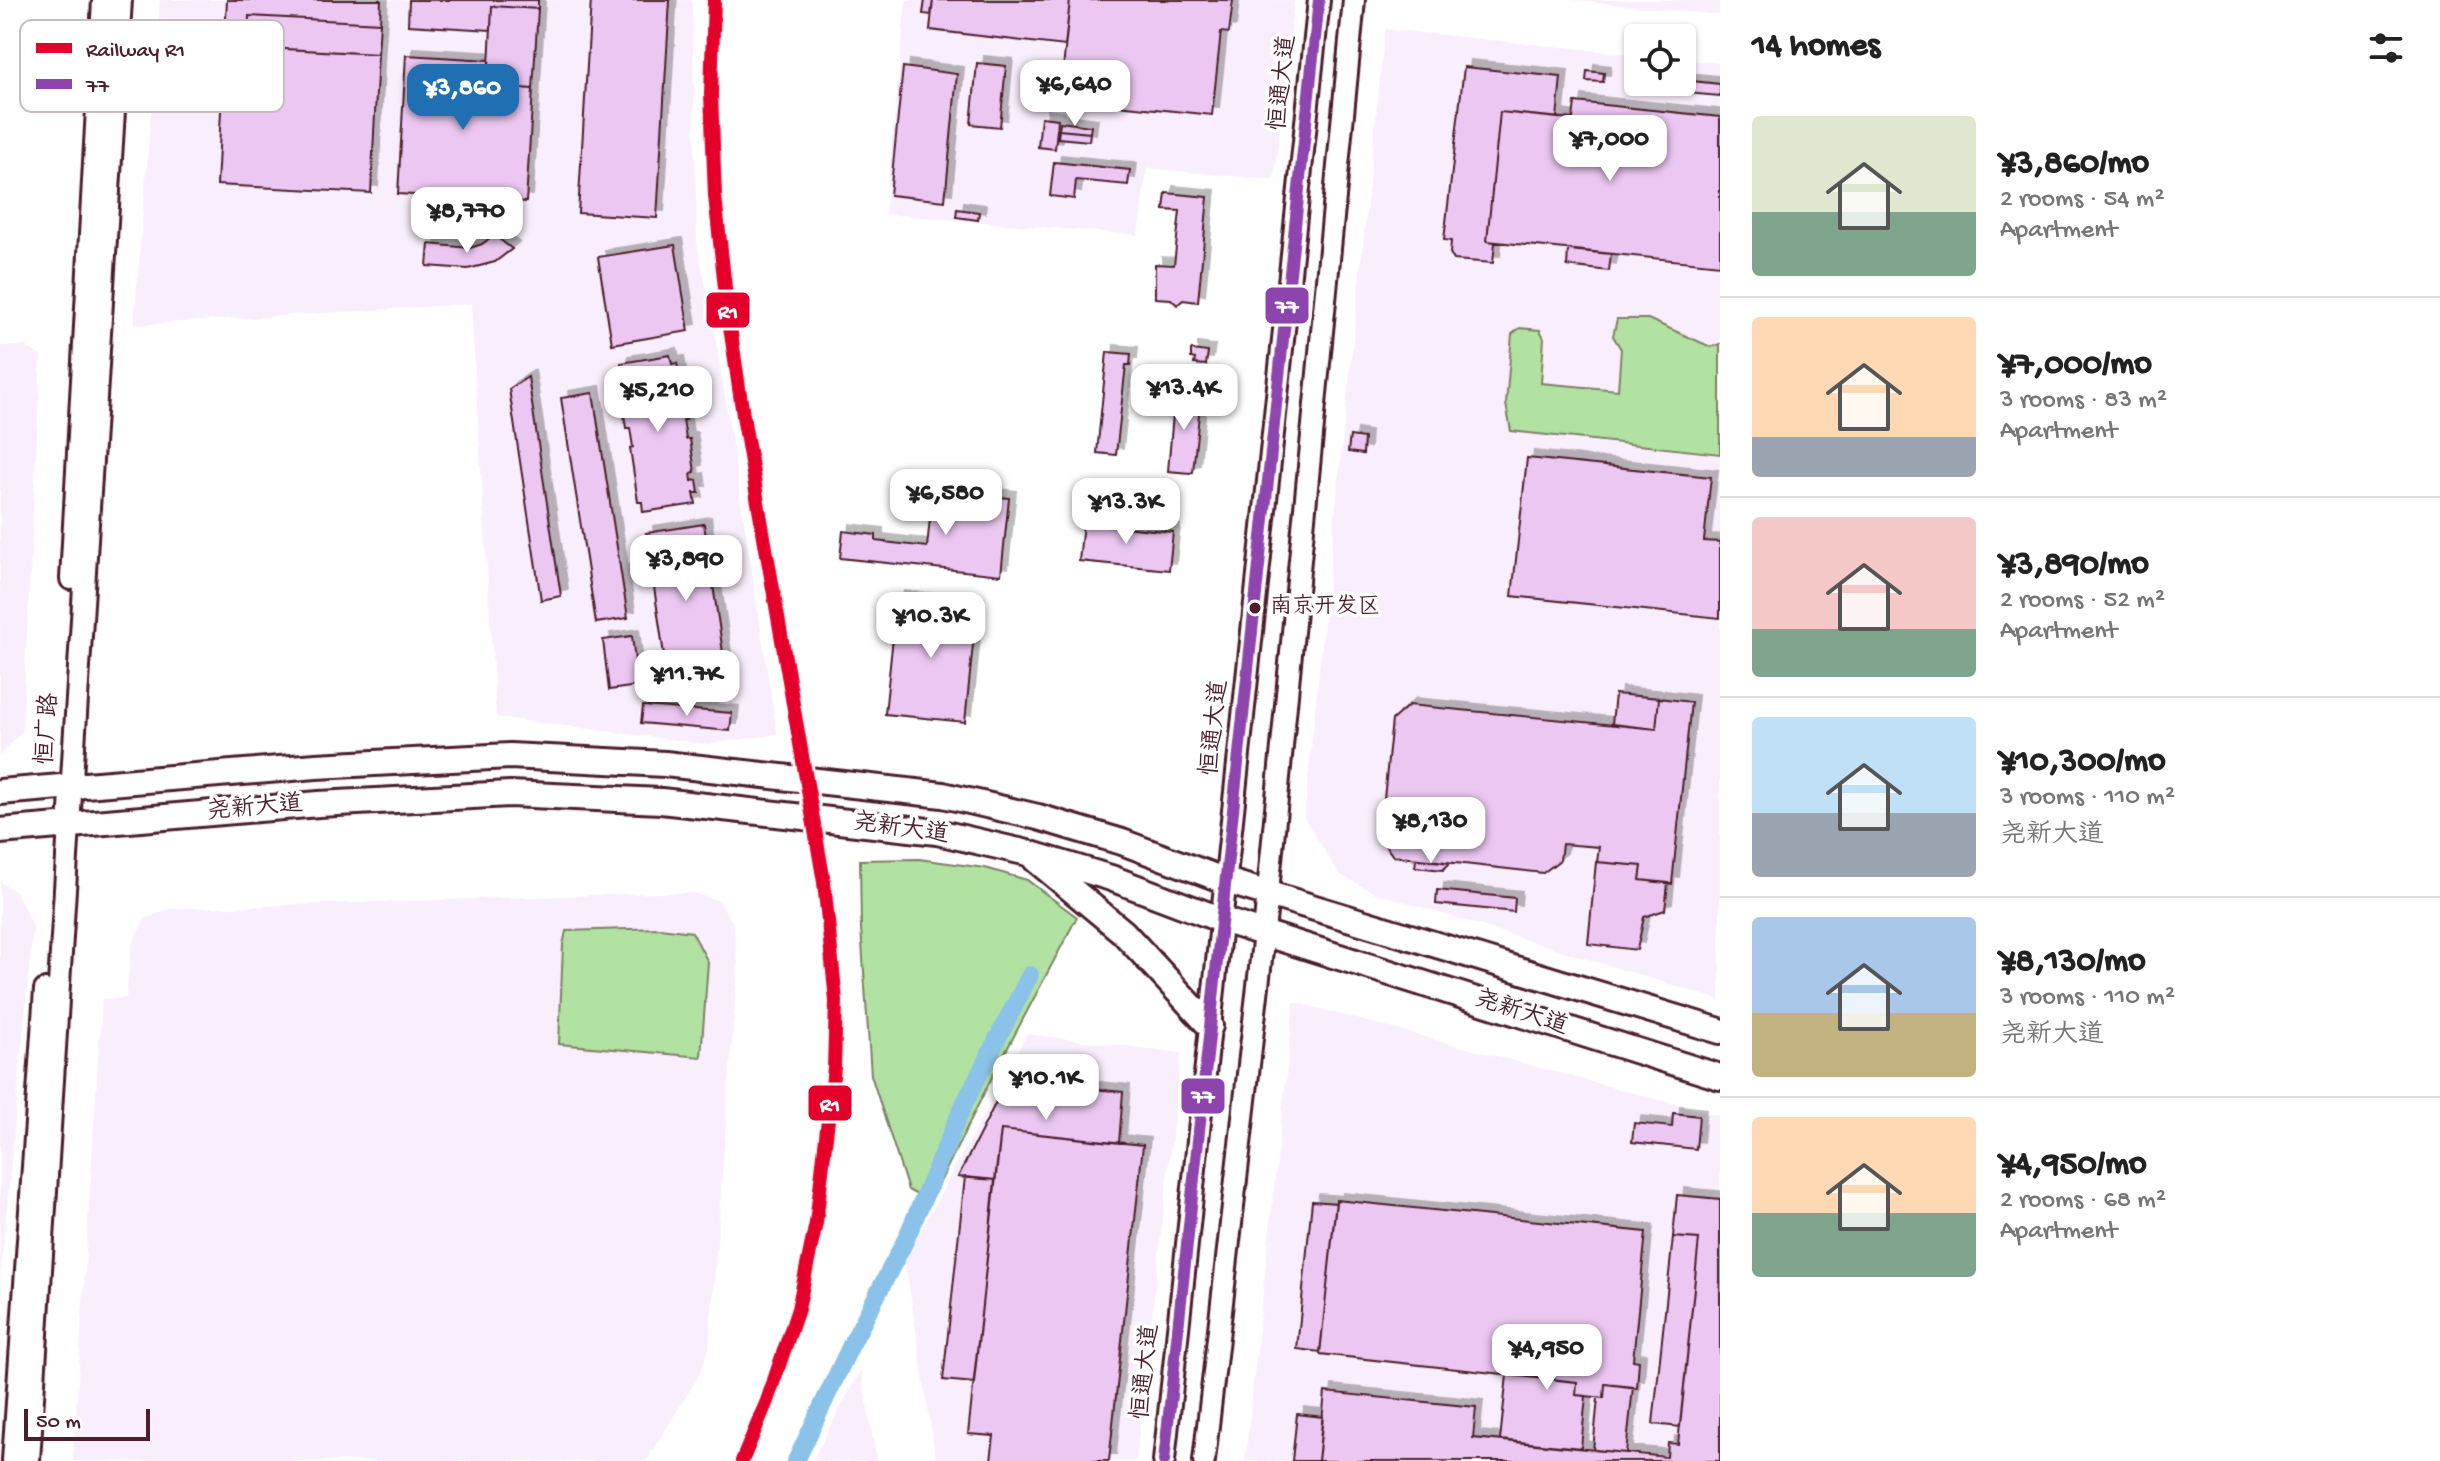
<!DOCTYPE html>
<html lang="en">
<head>
<meta charset="utf-8">
<style>
	body { margin:0; font-family:"Gochi Hand","LXGW WenKai TC",sans-serif; background:#f2f2f2; color:#222; height:100vh; display:flex; flex-direction:column; font-size:30px; white-space:nowrap }
	* { box-sizing:border-box; margin:0 }
	p { font-size:26px; color:#767676 }
	.icon { flex:none; width:44px; height:44px; fill:none; stroke:currentColor; stroke-width:2; stroke-linecap:round; stroke-linejoin:round }
	.map { position:relative; flex:1; overflow:hidden }
	.details { display:flex; flex-direction:column; background:#fff; width:720px }
	.details>* { flex:none }
	.buttons { position:absolute; left:1624px; top:24px; display:grid; gap:16px }
	.buttons a { display:grid; place-items:center; width:72px; height:72px; border-radius:8px; background:#fff; box-shadow:0 2px 6px #0004; font-size:40px }
	.scale { position:absolute; left:24px; bottom:20px; width:126px; box-sizing:border-box; padding-left:8px; border:4px solid #4a1f2b; border-top:0; font-size:22px; line-height:28px; white-space:nowrap; color:#4a1f2b; -webkit-text-stroke:6px #fff; paint-order:stroke }
	.price { position:absolute; translate:-50% -68px; padding:0 18px; border-radius:16px; background:#fff; color:#222; font-size:26px; line-height:52px; filter:drop-shadow(0 2px 4px #0008) }
	.price::after { content:''; position:absolute; left:50%; top:48px; width:24px; height:18px; margin-left:-12px; background:inherit; clip-path:polygon(0 0,100% 0,50% 100%) }
	.price.on { background:#1f6fb2; color:#fff }
	ul { padding:0; list-style:none }
	li { display:flex; align-items:center; gap:24px; height:200px; padding:0 32px }
	li+li { border-top:2px solid #e0e0e0 }
	li span { display:grid; place-items:center; flex:none; width:224px; height:160px; border-radius:8px; color:#555 }
	li>.icon { margin-inline-start:auto }
	span .icon { width:96px; height:96px; fill:#fffc; stroke-width:1 }
	li b { font-size:34px }
	h2 { display:flex; justify-content:space-between; align-items:center; height:96px; padding:0 32px; font-size:34px }
	main { display:flex; flex:1; min-height:0 }
	.map>svg:first-child { display:block }
	.built { fill:#f9eefb }
	.green { fill:#b1e2a2; stroke:#7e8066; stroke-width:2 }
	.lines { fill:none; stroke-linecap:round; stroke-linejoin:round }
	.canal { stroke:#8ac2e9; stroke-width:18 }
	.building { fill:#ecc7f2; stroke:#4a1f2b; stroke-width:2; filter:url(#shadow) }
	.secondary-casing { stroke:#4a1f2b; stroke-width:26 }
	.primary-casing { stroke:#4a1f2b; stroke-width:30 }
	.secondary { stroke:#fff; stroke-width:20 }
	.primary { stroke:#fff; stroke-width:24 }
	.bus-1-casing { stroke:#fff; stroke-width:18 }
	.bus-1 { stroke:#8e44ad; stroke-width:12 }
	.rail-1-casing { stroke:#fff; stroke-width:20 }
	.rail-1 { stroke:#e4002b; stroke-width:14 }
	.bus-dot { fill:#4a1f2b; stroke:#fff; stroke-width:3 }
	.labels { text-anchor:middle; dominant-baseline:central; stroke-width:7; stroke-linejoin:round; paint-order:stroke }
	.bus-label { font-size:22px; fill:#4a1f2b; stroke:#fff; text-anchor:start }
	.street-label { font-size:24px; fill:#4a1f2b; stroke:#fff }
	.key { fill:#fff; stroke:#c9bcbf; stroke-width:2 }
	.key-label { font-size:22px; fill:#4a1f2b }
	.line-badge { stroke:#fff; stroke-width:3 }
	.badge-label { font-size:22px; text-anchor:middle; font-weight:bold; fill:#fff }
</style>
</head>
<body>
<main>
<div class="map">
<svg width="1720" height="1461" viewBox="0 0 1720 1461">
	<defs>
		<filter id="shadow"><feDropShadow dx="7" dy="-7" stdDeviation="0" flood-color="#0004"/></filter>
	</defs>
	<rect width="100%" height="100%" fill="#fff"/>
	<filter id="ink" filterUnits="userSpaceOnUse"><feTurbulence type="fractalNoise" baseFrequency=".0125" numOctaves="2"/><feDisplacementMap in="SourceGraphic" scale="16" xChannelSelector="R" yChannelSelector="G"/><feConvolveMatrix kernelMatrix="1 2 1 2 8 2 1 2 1" color-interpolation-filters="sRGB"/></filter>
	<g filter="url(#ink)">
		<path class="built" d="M 160,0 L 692,0 L 697,243 L 714,327 L 777,734 L 709,744 L 496,717 L 471,304 L 134,325 Z
			M 906,0 L 1294,0 L 1274,180 L 1147,168 L 1138,235 L 885,214 Z
			M 1571,0 L 1720,0 L 1720,7 L 1719,15 Z
			M 1385,29 L 1638,55 L 1638,82 L 1682,82 L 1682,59 L 1720,63 L 1720,1000 L 1373,892 L 1339,874 L 1304,818 Z
			M 0,346 L 25,346 L 41,356 L 22,731 L 0,756 Z
			M 0,882 L 16,892 L 33,927 L 0,1281 Z
			M 656,893 L 692,893 L 718,901 L 733,922 L 738,963 L 709,1348 L 698,1377 L 646,1461 L 73,1461 L 102,999 L 126,998 L 132,944 L 145,919 L 169,909 Z
			M 1294,1002 L 1720,1116 L 1720,1461 L 1245,1461 Z
			M 1027,1034 L 1181,1053 L 1136,1461 L 936,1461 L 905,1260 Z
			M 861,1370 L 877,1461 L 812,1461 Z"/>
		<path class="green" d="M 1617,319 L 1648,319 L 1711,347 L 1720,344 L 1720,454 L 1511,431 L 1506,404 L 1512,334 L 1520,328 L 1540,330 L 1544,338 L 1541,383 L 1618,390 L 1621,349 L 1613,336 Z
			M 919,859 L 985,868 L 1027,880 L 1077,917 L 988,1085 L 930,1202 L 908,1190 L 871,1075 L 861,928 L 860,860 Z
			M 660,928 L 692,932 L 708,962 L 701,1057 L 559,1044 L 563,945 L 566,931 Z"/>
		<g class="lines">
			<path class="canal" d="M 796,1461 L 851,1345 L 905,1241 L 964,1104 L 1030,975"/>
		</g>
		<path class="building" d="M 227,0 L 381,0 L 380,23 L 249,16 L 248,47 L 378,54 L 371,193 L 217,185 Z
			M 409,0 L 538,0 L 538,9 L 492,6 L 491,30 L 408,25 Z
			M 591,0 L 670,0 L 657,218 L 578,213 Z
			M 925,0 L 933,0 L 931,15 L 923,14 Z
			M 933,0 L 1070,0 L 1065,46 L 930,30 Z
			M 1070,0 L 1233,0 L 1229,33 L 1221,32 L 1212,115 L 1060,99 Z
			M 492,6 L 538,9 L 533,89 L 488,86 Z
			M 249,16 L 380,23 L 378,54 L 248,47 Z
			M 406,55 L 489,60 L 488,86 L 533,89 L 526,202 L 398,194 Z
			M 977,63 L 1006,66 L 1000,127 L 971,124 Z
			M 903,67 L 957,74 L 945,201 L 890,195 Z
			M 1464,67 L 1561,77 L 1557,118 L 1500,112 L 1487,241 L 1495,242 L 1493,263 L 1454,260 L 1450,253 L 1451,241 L 1444,240 Z
			M 1587,71 L 1604,73 L 1603,82 L 1586,81 Z
			M 1682,80 L 1720,84 L 1720,96 L 1674,92 L 1675,82 Z
			M 1575,102 L 1720,117 L 1720,265 L 1487,241 L 1500,112 L 1573,119 Z
			M 1041,117 L 1058,119 L 1055,149 L 1038,147 Z
			M 1060,122 L 1091,126 L 1090,133 L 1059,130 Z
			M 1059,130 L 1090,133 L 1089,141 L 1058,138 Z
			M 1054,162 L 1130,170 L 1128,185 L 1076,180 L 1074,199 L 1050,196 Z
			M 1166,193 L 1208,197 L 1198,302 L 1183,300 L 1177,305 L 1171,299 L 1155,298 L 1155,264 L 1174,265 L 1180,211 L 1164,210 Z
			M 957,209 L 979,212 L 978,220 L 956,217 Z
			M 494,235 L 512,249 L 495,262 L 468,269 L 427,266 L 429,244 L 470,248 L 482,244 Z
			M 675,245 L 689,331 L 612,344 L 598,257 Z
			M 1568,250 L 1611,254 L 1609,271 L 1567,266 Z
			M 1191,350 L 1208,352 L 1206,365 L 1194,364 L 1195,359 L 1191,358 Z
			M 1107,352 L 1131,354 L 1130,365 L 1126,365 L 1116,455 L 1097,453 Z
			M 670,355 L 672,364 L 677,363 L 679,375 L 674,376 L 676,389 L 681,388 L 686,420 L 683,420 L 686,439 L 690,439 L 695,472 L 691,473 L 692,481 L 697,480 L 699,493 L 694,493 L 696,504 L 643,512 L 642,502 L 638,502 L 630,448 L 633,447 L 630,428 L 626,428 L 618,375 L 622,374 L 621,363 Z
			M 528,377 L 561,596 L 541,600 L 509,389 Z
			M 1175,392 L 1201,395 L 1193,472 L 1190,473 L 1168,471 Z
			M 593,393 L 628,618 L 596,623 L 561,398 Z
			M 1350,436 L 1364,438 L 1363,454 L 1348,452 Z
			M 1527,458 L 1711,477 L 1704,541 L 1720,542 L 1720,618 L 1512,596 Z
			M 933,490 L 1009,498 L 1001,575 L 840,558 L 843,531 L 876,535 L 876,541 L 927,547 Z
			M 1083,523 L 1173,532 L 1169,570 L 1079,561 Z
			M 704,524 L 726,673 L 668,682 L 646,533 Z
			M 897,598 L 977,606 L 965,722 L 885,714 Z
			M 632,636 L 638,686 L 609,690 L 603,640 Z
			M 1615,694 L 1659,698 L 1656,729 L 1612,724 Z
			M 1659,698 L 1691,702 L 1672,884 L 1640,880 L 1642,866 L 1597,862 L 1599,847 L 1562,844 L 1560,860 L 1543,873 L 1393,856 L 1380,838 L 1392,720 L 1409,705 L 1656,729 Z
			M 643,706 L 732,713 L 730,731 L 641,723 Z
			M 1416,859 L 1450,863 L 1443,870 L 1415,867 Z
			M 1596,862 L 1642,866 L 1640,880 L 1668,883 L 1665,910 L 1644,917 L 1637,950 L 1588,944 Z
			M 1437,890 L 1515,898 L 1514,912 L 1436,904 Z
			M 1032,1083 L 1123,1092 L 1119,1143 L 1001,1130 L 995,1180 L 958,1177 L 996,1102 L 1006,1102 L 1007,1095 L 1031,1098 Z
			M 1673,1113 L 1699,1116 L 1696,1149 L 1632,1142 L 1634,1123 L 1672,1127 Z
			M 1001,1130 L 1143,1145 L 1109,1461 L 991,1461 L 994,1436 L 968,1434 Z
			M 965,1177 L 995,1180 L 974,1383 L 943,1380 Z
			M 1677,1195 L 1720,1199 L 1720,1461 L 1318,1461 L 1325,1392 L 1476,1407 L 1473,1438 L 1667,1457 L 1668,1443 L 1678,1444 L 1699,1239 L 1673,1237 Z
			M 1336,1200 L 1646,1232 L 1633,1360 L 1639,1361 L 1637,1388 L 1605,1384 L 1604,1398 L 1576,1395 L 1577,1382 L 1320,1354 Z
			M 1312,1201 L 1336,1203 L 1320,1352 L 1297,1349 Z
			M 1673,1237 L 1699,1239 L 1680,1427 L 1653,1424 Z
			M 1507,1375 L 1577,1382 L 1576,1395 L 1586,1396 L 1581,1448 L 1500,1440 Z
			M 1605,1384 L 1633,1387 L 1626,1453 L 1593,1450 L 1598,1398 L 1604,1398 Z
			M 1297,1414 L 1323,1417 L 1318,1461 L 1292,1461 Z"/>
		<g class="lines">
			<defs>
				<path id="secondary" d="M 71,579 L 103,0
					M 13,1461 L 45,990
					M 29,1461 L 121,0
					M 1164,1461 L 1319,0
					M 1204,1461 L 1264,933 L 1354,0"/>
				<path id="primary" d="M 0,792 L 316,766 L 510,756 L 665,764 L 943,795 L 1038,817 L 1122,842 L 1226,881 L 1720,1031
					M 0,831 L 319,804 L 510,794 L 661,801 L 937,832 L 1028,853 L 1111,878 L 1222,920 L 1720,1077
					M 1036,860 L 1123,932 L 1210,1026"/>
			</defs>
			<use href="#secondary" class="secondary-casing"/>
			<use href="#primary" class="primary-casing"/>
			<use href="#secondary" class="secondary"/>
			<use href="#primary" class="primary"/>
			<defs>
				<path id="bus-1" d="M 1164,1461 L 1319,0"/>
			</defs>
			<use href="#bus-1" class="bus-1-casing"/>
			<use href="#bus-1" class="bus-1"/>
			<defs>
				<path id="rail-1" d="M 714,0 L 711,94 L 715,196 L 727,306 L 744,422 L 824,882 L 836,1001 L 834,1068 L 816,1223 L 798,1309 L 767,1401 L 742,1461"/>
			</defs>
			<use href="#rail-1" class="rail-1-casing"/>
			<use href="#rail-1" class="rail-1"/>
		</g>
	</g>
	<circle class="bus-dot" cx="1255" cy="608" r="7"/>
	<g class="labels">
		<g class="bus-label">
			<text x="1270" y="608">南京开发区</text>
		</g>
		<g class="street-label">
			<text transform="translate(1284 83) rotate(-84)">恒通大道</text>
			<text transform="translate(1216 728) rotate(-84)">恒通大道</text>
			<text transform="translate(49 729) rotate(-86)">恒广路</text>
			<text transform="translate(255 809) rotate(-5)">尧新大道</text>
			<text transform="translate(901 830) rotate(8)">尧新大道</text>
			<text transform="translate(1521 1014) rotate(18)">尧新大道</text>
			<text transform="translate(1147 1372) rotate(-84)">恒通大道</text>
		</g>
	</g>
	<rect x="20" y="20" width="264" height="92" rx="12" class="key"/>
	<rect x="36" y="43" width="36" height="10" fill="#e4002b"/>
	<rect x="36" y="79" width="36" height="10" fill="#8e44ad"/>
	<g class="key-label">
		<text x="86" y="56">Railway R1</text>
		<text x="86" y="92">77</text>
	</g>
	<g class="line-badge">
		<rect x="1264" y="286" width="46" height="39" rx="8" fill="#8e44ad"/>
		<rect x="705" y="291" width="46" height="38" rx="8" fill="#e4002b"/>
		<rect x="1180" y="1077" width="46" height="38" rx="8" fill="#8e44ad"/>
		<rect x="807" y="1084" width="46" height="38" rx="8" fill="#e4002b"/>
	</g>
	<g class="badge-label">
		<text x="1287" y="313">77</text>
		<text x="728" y="318">R1</text>
		<text x="1203" y="1103">77</text>
		<text x="830" y="1111">R1</text>
	</g>
</svg>
<div class="buttons">
<a><svg class="icon" aria-label="locate" viewBox="0 0 24 24"><circle cx="12" cy="12" r="6"/><path d="M12 2v4M12 18v4M2 12h4M18 12h4"/></svg></a>
</div>
<div class="scale">50 m</div>
<b class="price" style="left:1075px;top:128px">¥6,640</b>
<b class="price on" style="left:463px;top:132px">¥3,860</b>
<b class="price" style="left:1610px;top:183px">¥7,000</b>
<b class="price" style="left:467px;top:255px">¥8,770</b>
<b class="price" style="left:1184px;top:432px">¥13.4K</b>
<b class="price" style="left:658px;top:434px">¥5,210</b>
<b class="price" style="left:946px;top:537px">¥6,580</b>
<b class="price" style="left:1126px;top:546px">¥13.3K</b>
<b class="price" style="left:686px;top:603px">¥3,890</b>
<b class="price" style="left:931px;top:660px">¥10.3K</b>
<b class="price" style="left:687px;top:718px">¥11.7K</b>
<b class="price" style="left:1431px;top:865px">¥8,130</b>
<b class="price" style="left:1046px;top:1122px">¥10.1K</b>
<b class="price" style="left:1547px;top:1392px">¥4,950</b>
</div>
<section class="details">
<h2>14 homes<svg class="icon" aria-label="filters" viewBox="0 0 24 24"><path d="M4 7h16M4 17h16"/><circle cx="9" cy="7" r="2"/><circle cx="15" cy="17" r="2"/></svg></h2>
<ul>
<li><span style="background:linear-gradient(#dfe7d0 60%,#7fa58c 0)"><svg class="icon" aria-label="home" viewBox="0 0 24 24"><path d="M3 11l9-7 9 7M6 9v11h12V9"/></svg></span><div><b>¥3,860/mo</b><p>2 rooms · 54 m²</p><p>Apartment</p></div></li>
<li><span style="background:linear-gradient(#ffd9b3 75%,#9aa5b1 0)"><svg class="icon" aria-label="home" viewBox="0 0 24 24"><path d="M3 11l9-7 9 7M6 9v11h12V9"/></svg></span><div><b>¥7,000/mo</b><p>3 rooms · 83 m²</p><p>Apartment</p></div></li>
<li><span style="background:linear-gradient(#f6c9c9 70%,#7fa58c 0)"><svg class="icon" aria-label="home" viewBox="0 0 24 24"><path d="M3 11l9-7 9 7M6 9v11h12V9"/></svg></span><div><b>¥3,890/mo</b><p>2 rooms · 52 m²</p><p>Apartment</p></div></li>
<li><span style="background:linear-gradient(#bfe0f5 60%,#9aa5b1 0)"><svg class="icon" aria-label="home" viewBox="0 0 24 24"><path d="M3 11l9-7 9 7M6 9v11h12V9"/></svg></span><div><b>¥10,300/mo</b><p>3 rooms · 110 m²</p><p>尧新大道</p></div></li>
<li><span style="background:linear-gradient(#a9c7e8 60%,#c2b280 0)"><svg class="icon" aria-label="home" viewBox="0 0 24 24"><path d="M3 11l9-7 9 7M6 9v11h12V9"/></svg></span><div><b>¥8,130/mo</b><p>3 rooms · 110 m²</p><p>尧新大道</p></div></li>
<li><span style="background:linear-gradient(#ffd9b3 60%,#7fa58c 0)"><svg class="icon" aria-label="home" viewBox="0 0 24 24"><path d="M3 11l9-7 9 7M6 9v11h12V9"/></svg></span><div><b>¥4,950/mo</b><p>2 rooms · 68 m²</p><p>Apartment</p></div></li>
</ul>
</section>
</main>
</body>
</html>
